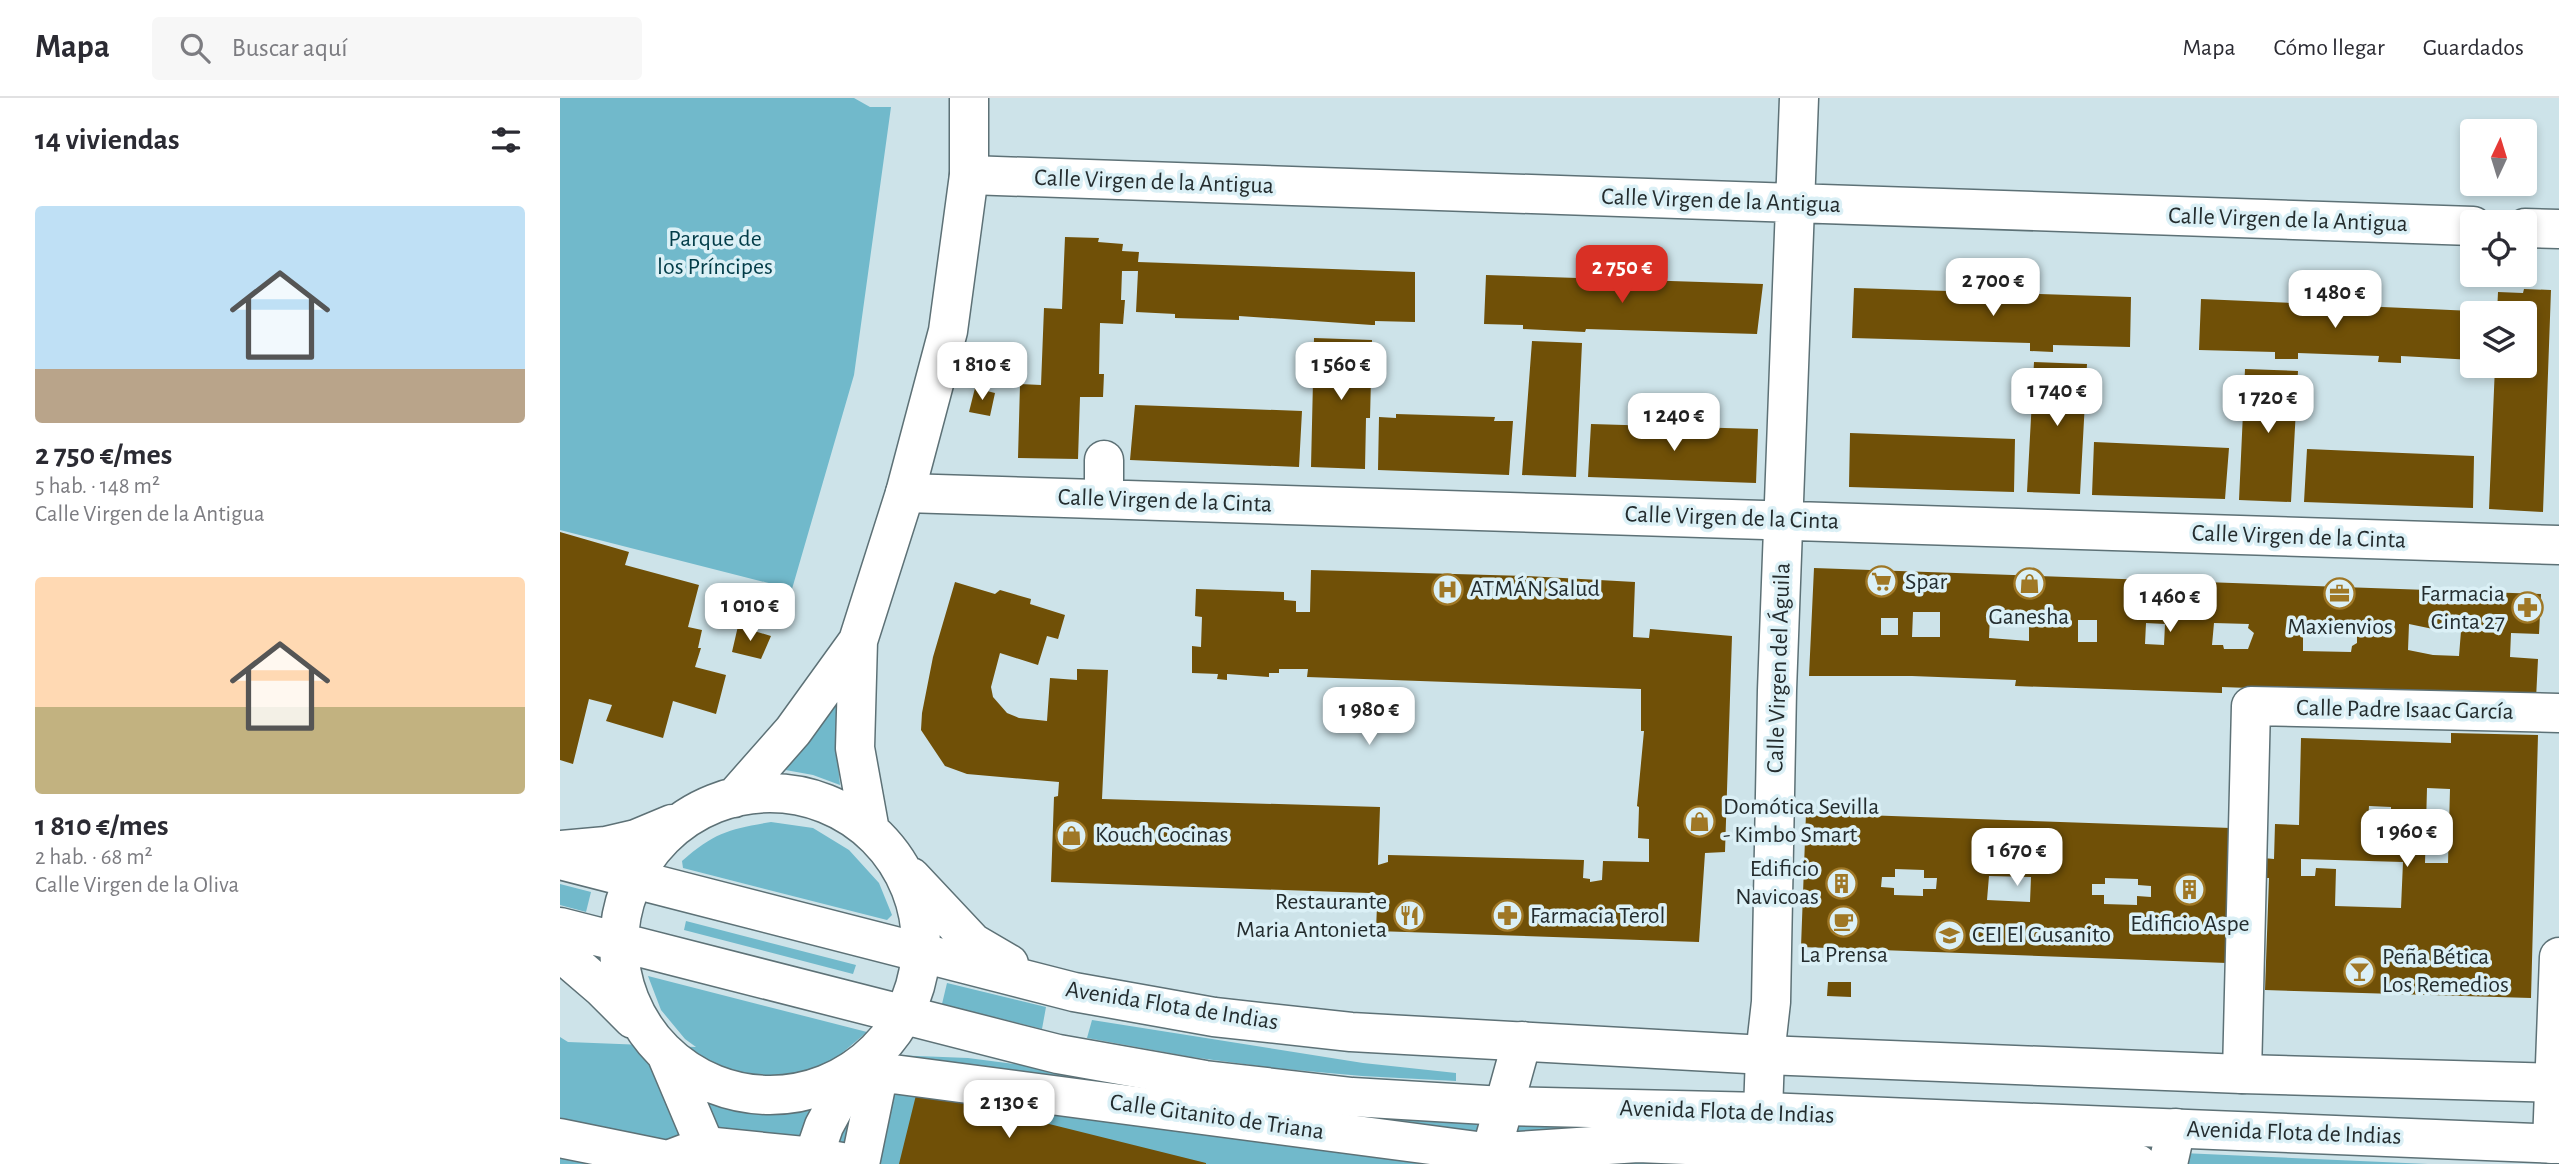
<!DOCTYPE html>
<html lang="es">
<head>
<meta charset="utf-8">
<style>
	body { margin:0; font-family:"Alegreya Sans",sans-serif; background:#f7f7f7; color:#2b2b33; height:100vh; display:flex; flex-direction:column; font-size:26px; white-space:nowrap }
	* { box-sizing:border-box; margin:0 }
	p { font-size:23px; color:#7c7c81 }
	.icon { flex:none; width:38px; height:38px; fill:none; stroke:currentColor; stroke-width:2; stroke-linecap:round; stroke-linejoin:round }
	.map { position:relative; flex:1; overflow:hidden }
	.side { display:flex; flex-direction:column; background:#fff; width:560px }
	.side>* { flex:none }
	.needle { width:46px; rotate:4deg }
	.controls { position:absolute; left:1900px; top:21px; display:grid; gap:14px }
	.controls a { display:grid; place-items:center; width:77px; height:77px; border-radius:7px; background:#fff; box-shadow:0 4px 10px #0003; font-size:35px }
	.price { position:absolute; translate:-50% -60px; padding:0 16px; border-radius:14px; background:#fff; color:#222; font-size:23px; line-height:46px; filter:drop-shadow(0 2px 4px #0008) }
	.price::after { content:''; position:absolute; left:50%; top:42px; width:21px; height:16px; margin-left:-10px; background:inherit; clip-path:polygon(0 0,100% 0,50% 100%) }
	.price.active { background:#d93025; color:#fff }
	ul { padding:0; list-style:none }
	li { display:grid; align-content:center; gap:14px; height:371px; padding:0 35px }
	li span { display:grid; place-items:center; height:217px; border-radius:7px; color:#555 }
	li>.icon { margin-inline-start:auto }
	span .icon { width:126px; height:126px; fill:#fffc; stroke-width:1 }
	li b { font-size:30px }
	h2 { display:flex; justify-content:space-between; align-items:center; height:84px; padding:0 35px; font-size:30px }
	header { display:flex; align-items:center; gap:42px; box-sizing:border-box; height:98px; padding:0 35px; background:#fff; border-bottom:2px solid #e1e1e2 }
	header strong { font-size:33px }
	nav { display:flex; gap:38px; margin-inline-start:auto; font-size:24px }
	.search { width:490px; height:63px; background:#f7f7f7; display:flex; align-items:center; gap:18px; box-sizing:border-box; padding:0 24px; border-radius:7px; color:#7c7c81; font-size:26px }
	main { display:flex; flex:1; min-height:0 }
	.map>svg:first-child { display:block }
	.green { fill:#71b9cb }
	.building { fill:#705007; fill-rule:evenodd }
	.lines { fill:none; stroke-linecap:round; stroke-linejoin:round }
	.minor-casing { stroke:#5d7176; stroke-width:41 }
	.major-casing { stroke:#5d7176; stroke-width:41 }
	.minor { stroke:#fff; stroke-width:38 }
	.major { stroke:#fff; stroke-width:38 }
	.labels { text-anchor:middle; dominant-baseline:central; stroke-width:7; stroke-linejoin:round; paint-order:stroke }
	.street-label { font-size:24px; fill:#242c2e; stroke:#dbf0f6 }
	.park-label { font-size:24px; fill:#023c48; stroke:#dbf0f6 }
	.poi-label { font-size:24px; fill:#242c2e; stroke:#dbf0f6; text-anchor:start }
</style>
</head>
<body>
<header>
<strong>Mapa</strong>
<div class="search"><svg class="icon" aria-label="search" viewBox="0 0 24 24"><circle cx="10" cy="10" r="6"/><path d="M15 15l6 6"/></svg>Buscar aquí</div>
<nav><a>Mapa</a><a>Cómo llegar</a><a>Guardados</a></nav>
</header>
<main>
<section class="side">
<h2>14 viviendas<svg class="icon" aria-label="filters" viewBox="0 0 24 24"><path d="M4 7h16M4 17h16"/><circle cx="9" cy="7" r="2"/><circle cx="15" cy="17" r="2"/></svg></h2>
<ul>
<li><span style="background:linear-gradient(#bfe0f5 75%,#b9a48a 0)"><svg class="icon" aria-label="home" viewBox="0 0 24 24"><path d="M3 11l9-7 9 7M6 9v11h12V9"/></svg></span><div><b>2 750 €/mes</b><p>5 hab. · 148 m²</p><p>Calle Virgen de la Antigua</p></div></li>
<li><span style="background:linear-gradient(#ffd9b3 60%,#c2b280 0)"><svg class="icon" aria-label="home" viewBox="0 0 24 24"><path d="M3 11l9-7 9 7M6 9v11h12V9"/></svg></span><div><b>1 810 €/mes</b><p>2 hab. · 68 m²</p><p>Calle Virgen de la Oliva</p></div></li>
</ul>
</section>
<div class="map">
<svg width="1999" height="1066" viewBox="0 0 1999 1066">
	<rect width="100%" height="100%" fill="#cde3e9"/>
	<path class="green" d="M 0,0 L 294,0 L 310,9 L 331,9 L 294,277 L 232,491 L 0,432 Z
		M 279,603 L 276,645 L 280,687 L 253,677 L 220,671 Z
		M 211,724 L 253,730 L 289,752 L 319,785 L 332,817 L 327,822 L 123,770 L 122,763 C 155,734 170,731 211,724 Z
		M 0,786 L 31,794 L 26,814 L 0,807 Z
		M 126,823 L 296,867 L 293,876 L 124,832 Z
		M 88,878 L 307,934 L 282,955 L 408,960 L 902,1023 L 1868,1066 L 0,1066 L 0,939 L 8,944 L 136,949 L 125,941 L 101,912 Z
		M 387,885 L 486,909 L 482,931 L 382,906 Z
		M 532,922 L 803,965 L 896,975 L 896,983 L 802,978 L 713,970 L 631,959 L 527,940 Z"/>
	<path class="building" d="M 505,139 L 539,140 L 538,144 L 563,146 L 562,153 L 579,154 L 578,164 L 855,174 L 855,224 L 815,223 L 815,227 L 812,227 L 679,218 L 679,222 L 615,220 L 615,216 L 576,214 L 578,173 L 562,173 L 561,202 L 565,202 L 563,226 L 540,225 L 539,276 L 544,276 L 543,299 L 520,299 L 518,361 L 458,360 L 460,286 L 481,287 L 484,210 L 502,211 Z
		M 926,177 L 1203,186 L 1197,236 L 1026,231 L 1025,234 L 963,231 L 963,227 L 924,226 Z
		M 1294,190 L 1571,199 L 1570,249 L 1493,247 L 1493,254 L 1470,253 L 1470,245 L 1292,240 Z
		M 1964,191 L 1991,192 L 1983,414 L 1929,411 L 1935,268 L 1965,268 L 1965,215 L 1937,215 L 1938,194 L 1963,195 Z
		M 1641,201 L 1913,213 L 1913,262 L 1841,258 L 1841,265 L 1818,264 L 1819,258 L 1738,255 L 1738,261 L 1715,261 L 1715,254 L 1639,252 Z
		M 754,240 L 812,242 L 810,320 L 806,320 L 805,371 L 751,369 Z
		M 972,243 L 1022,245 L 1016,379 L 962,377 Z
		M 1474,264 L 1527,266 L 1520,396 L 1467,394 Z
		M 1685,271 L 1738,273 L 1731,404 L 1679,402 Z
		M 415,290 L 435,295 L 430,318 L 409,314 Z
		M 575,307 L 742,313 L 739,369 L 570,362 Z
		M 836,316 L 935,319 L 934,323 L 953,323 L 949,377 L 818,372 L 819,319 L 836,320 Z
		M 1031,326 L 1198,331 L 1196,385 L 1028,379 Z
		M 1290,335 L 1455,341 L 1454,394 L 1289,389 Z
		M 1534,344 L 1669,350 L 1665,401 L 1532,397 Z
		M 1747,351 L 1914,358 L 1913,410 L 1744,404 Z
		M 0,434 L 69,454 L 65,467 L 139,487 L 128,529 L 142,532 L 138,550 L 141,550 L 135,569 L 166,577 L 156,616 L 113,603 L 103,640 L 46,623 L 52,607 L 29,601 L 13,666 L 0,662 Z
		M 1254,470 L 1981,496 L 1979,536 L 1951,535 L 1950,559 L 1978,561 L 1976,601 L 1662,589 L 1662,595 L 1455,588 L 1456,582 L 1352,578 L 1249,578 ZM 1353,514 L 1380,514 L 1380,539 L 1352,539 ZM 1430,516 L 1457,516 L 1457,521 L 1469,522 L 1469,543 L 1429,540 ZM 1321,520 L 1338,520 L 1338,537 L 1321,537 ZM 1518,522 L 1537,522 L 1537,544 L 1518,544 ZM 1586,525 L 1605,526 L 1604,547 L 1585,546 ZM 1654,525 L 1689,526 L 1688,530 L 1694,535 L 1688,551 L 1664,551 L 1663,547 L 1652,547 ZM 1849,526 L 1873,531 L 1901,533 L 1899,558 L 1873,557 L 1848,552 ZM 1743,528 L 1792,530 L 1792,535 L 1797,539 L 1797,545 L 1792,548 L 1791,554 L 1743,553 Z
		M 751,472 L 967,478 L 1075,484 L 1073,539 L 1089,540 L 1090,531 L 1172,538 L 1165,754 L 1145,755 L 1139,844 L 816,833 L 817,807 L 808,807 L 809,795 L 491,784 L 494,699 L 498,698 L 499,684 L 407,676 L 385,668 L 361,632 L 362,615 L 373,559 L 395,484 L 435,496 L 440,492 L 471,501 L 470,506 L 505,517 L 498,541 L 487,538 L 478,567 L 440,555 L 431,589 L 433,599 L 447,615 L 459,620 L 487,623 L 490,580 L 517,582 L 517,571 L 548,572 L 542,701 L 820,709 L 818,767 L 828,764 L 828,757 L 1024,762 L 1023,780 L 1030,781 L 1030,784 L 1042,782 L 1043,763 L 1089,764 L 1089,741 L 1078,740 L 1079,709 L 1077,708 L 1084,633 L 1081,633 L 1081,591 L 747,579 L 748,571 L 719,571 L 719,575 L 709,575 L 709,579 L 667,576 L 667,582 L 657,581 L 658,576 L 632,575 L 632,548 L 641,549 L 642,519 L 635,518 L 636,491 L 724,494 L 724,502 L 736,503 L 736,514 L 750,514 Z
		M 178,528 L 211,538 L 201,561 L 172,554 Z
		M 1891,635 L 1978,637 L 1971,900 L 1705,892 L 1709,780 L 1702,780 L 1703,760 L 1714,761 L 1715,726 L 1739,727 L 1741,640 L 1891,645 ZM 1867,690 L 1890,691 L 1888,765 L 1865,765 ZM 1809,708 L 1831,709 L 1831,724 L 1808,724 ZM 1741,761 L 1843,764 L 1841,810 L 1775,808 L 1776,771 L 1756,770 L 1755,778 L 1741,778 Z
		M 1246,715 L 1671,730 L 1667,865 L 1241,849 ZM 1335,771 L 1364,772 L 1364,780 L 1377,780 L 1376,791 L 1363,791 L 1363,798 L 1334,797 L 1334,790 L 1321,789 L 1322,779 L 1335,779 ZM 1429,778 L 1471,779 L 1470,804 L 1427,802 ZM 1545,780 L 1578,781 L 1578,787 L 1591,788 L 1591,799 L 1577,798 L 1577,807 L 1544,806 L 1544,797 L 1532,797 L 1532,786 L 1545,786 Z
		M 1268,884 L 1291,884 L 1291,899 L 1267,898 Z
		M 357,993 L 646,1065 L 646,1066 L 339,1066 Z"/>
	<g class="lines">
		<defs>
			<path id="minor" d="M 409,77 L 1913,128
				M 1965,130 L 1999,131
				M 345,395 L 1999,447
				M 544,401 L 544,362
				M 295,971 L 932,1055 L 976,1066
				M 1682,976 L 1691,608 L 1999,615
				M 1203,1014 L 1205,957 L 1211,904 L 1217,592 L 1239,0
				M 0,1040 L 108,1062 L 145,1048 L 254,1059 L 292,1066
				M 935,1040 L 962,943
				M 1992,1046 L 1999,859
				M 944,1054 L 1078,1045 L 1578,1066
				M 300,1066 L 319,974
				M 1608,1066 L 1616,1030"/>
			<path id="major" d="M59 846a151 151 0 1 1 302 0a151 151 0 1 1-302 0Z
				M 174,700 L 233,633 L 298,543
				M 310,733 L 295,650 L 298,543 L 345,395 L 388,233 L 409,77 L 409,0
				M 0,752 L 46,748 L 76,741 L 112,726
				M 0,762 L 514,894 L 654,919 L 791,934 L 1205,957 L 1682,976 L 1999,985
				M 351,779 L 413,845 L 449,866
				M 0,829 L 498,956 L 645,982 L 792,999 L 943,1008 L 1203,1014 L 1999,1046
				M 0,854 L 42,890 L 73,921
				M 107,958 L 145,1048 L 149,1066
				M 251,1066 L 264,1028 L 295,971"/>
		</defs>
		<use href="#minor" class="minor-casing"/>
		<use href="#major" class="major-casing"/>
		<use href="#minor" class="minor"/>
		<use href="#major" class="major"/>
	</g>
	<defs>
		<symbol id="supermarket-ring" viewBox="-11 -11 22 22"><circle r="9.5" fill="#dbf0f6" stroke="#9f7725" stroke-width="1.5"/><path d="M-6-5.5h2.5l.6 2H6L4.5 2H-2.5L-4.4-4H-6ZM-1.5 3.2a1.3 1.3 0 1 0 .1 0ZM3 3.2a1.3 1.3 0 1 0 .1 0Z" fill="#9f7725"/></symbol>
		<symbol id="shop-ring" viewBox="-11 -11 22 22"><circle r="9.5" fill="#dbf0f6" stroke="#9f7725" stroke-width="1.5"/><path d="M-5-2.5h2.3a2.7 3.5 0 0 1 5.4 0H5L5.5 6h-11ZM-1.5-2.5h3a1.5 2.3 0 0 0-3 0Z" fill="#9f7725"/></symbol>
		<symbol id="hospital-ring" viewBox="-11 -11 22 22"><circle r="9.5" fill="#dbf0f6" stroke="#9f7725" stroke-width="1.5"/><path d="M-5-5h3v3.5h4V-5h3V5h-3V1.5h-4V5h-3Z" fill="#9f7725"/></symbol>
		<symbol id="office-ring" viewBox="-11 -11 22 22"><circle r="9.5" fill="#dbf0f6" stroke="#9f7725" stroke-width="1.5"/><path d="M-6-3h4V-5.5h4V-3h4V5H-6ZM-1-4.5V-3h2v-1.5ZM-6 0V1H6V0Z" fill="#9f7725"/></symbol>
		<symbol id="pharmacy-ring" viewBox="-11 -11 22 22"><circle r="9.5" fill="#dbf0f6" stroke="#9f7725" stroke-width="1.5"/><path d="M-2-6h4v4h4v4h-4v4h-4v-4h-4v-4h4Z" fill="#9f7725"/></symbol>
		<symbol id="building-ring" viewBox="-11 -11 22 22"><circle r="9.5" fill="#dbf0f6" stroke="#9f7725" stroke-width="1.5"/><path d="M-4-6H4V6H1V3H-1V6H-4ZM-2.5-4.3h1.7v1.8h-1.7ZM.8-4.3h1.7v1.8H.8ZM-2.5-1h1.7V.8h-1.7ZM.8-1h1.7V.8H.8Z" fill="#9f7725"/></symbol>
		<symbol id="restaurant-ring" viewBox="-11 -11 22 22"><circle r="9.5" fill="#dbf0f6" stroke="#9f7725" stroke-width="1.5"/><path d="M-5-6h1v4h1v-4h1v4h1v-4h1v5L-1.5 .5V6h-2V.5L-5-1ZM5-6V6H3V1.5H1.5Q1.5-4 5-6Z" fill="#9f7725"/></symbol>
		<symbol id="cafe-ring" viewBox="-11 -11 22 22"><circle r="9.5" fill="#dbf0f6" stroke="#9f7725" stroke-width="1.5"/><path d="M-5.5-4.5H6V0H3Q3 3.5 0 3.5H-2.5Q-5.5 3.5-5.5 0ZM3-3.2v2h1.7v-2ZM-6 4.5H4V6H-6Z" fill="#9f7725"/></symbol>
		<symbol id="school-ring" viewBox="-11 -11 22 22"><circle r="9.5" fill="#dbf0f6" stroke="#9f7725" stroke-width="1.5"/><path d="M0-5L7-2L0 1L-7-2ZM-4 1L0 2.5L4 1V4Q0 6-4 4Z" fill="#9f7725"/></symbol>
		<symbol id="bar-ring" viewBox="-11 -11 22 22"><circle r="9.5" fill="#dbf0f6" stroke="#9f7725" stroke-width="1.5"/><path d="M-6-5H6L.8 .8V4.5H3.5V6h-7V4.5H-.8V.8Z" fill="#9f7725"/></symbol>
	</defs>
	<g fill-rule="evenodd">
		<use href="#supermarket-ring" x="1304" y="466" width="35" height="35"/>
		<use href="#shop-ring" x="1452" y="468" width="35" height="35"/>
		<use href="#hospital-ring" x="870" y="474" width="35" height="35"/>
		<use href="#office-ring" x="1762" y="478" width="35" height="35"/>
		<use href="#pharmacy-ring" x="1950" y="492" width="35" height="35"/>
		<use href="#shop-ring" x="1122" y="706" width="35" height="35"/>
		<use href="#shop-ring" x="494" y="720" width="35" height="35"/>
		<use href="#building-ring" x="1264" y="768" width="35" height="35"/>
		<use href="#building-ring" x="1612" y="774" width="35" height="35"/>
		<use href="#restaurant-ring" x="832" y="800" width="35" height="35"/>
		<use href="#pharmacy-ring" x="930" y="800" width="35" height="35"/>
		<use href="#cafe-ring" x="1266" y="806" width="35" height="35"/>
		<use href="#school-ring" x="1372" y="820" width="35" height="35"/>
		<use href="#bar-ring" x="1782" y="856" width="35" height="35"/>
	</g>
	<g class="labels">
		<g class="street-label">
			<text transform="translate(594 84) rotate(2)">Calle Virgen de la Antigua</text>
			<text transform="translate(1161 103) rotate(2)">Calle Virgen de la Antigua</text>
			<text transform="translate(1728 122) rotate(2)">Calle Virgen de la Antigua</text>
			<text transform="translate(605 403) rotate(2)">Calle Virgen de la Cinta</text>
			<text transform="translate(1172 420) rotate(2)">Calle Virgen de la Cinta</text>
			<text transform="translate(1739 439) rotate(2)">Calle Virgen de la Cinta</text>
			<text transform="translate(1219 570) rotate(-88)">Calle Virgen del Águila</text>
			<text transform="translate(1845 612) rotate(1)">Calle Padre Isaac García</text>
			<text transform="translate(612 908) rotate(9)">Avenida Flota de Indias</text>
			<text transform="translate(1167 1014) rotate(2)">Avenida Flota de Indias</text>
			<text transform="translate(657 1019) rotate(8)">Calle Gitanito de Triana</text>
			<text transform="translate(1734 1035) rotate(2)">Avenida Flota de Indias</text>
		</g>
		<g class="park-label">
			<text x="155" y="141">Parque de<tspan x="155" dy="28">los Príncipes</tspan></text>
		</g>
		<g class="poi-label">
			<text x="1345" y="484">Spar</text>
			<text x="910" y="491">ATMÁN Salud</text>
			<text x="1945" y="496" text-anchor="end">Farmacia<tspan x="1945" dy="28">Cinta 27</tspan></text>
			<text x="1469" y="519" text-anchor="middle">Ganesha</text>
			<text x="1780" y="529" text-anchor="middle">Maxienvios</text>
			<text x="1163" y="709">Domótica Sevilla<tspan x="1163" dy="28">- Kimbo Smart</tspan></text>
			<text x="535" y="737">Kouch Cocinas</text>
			<text x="1259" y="771" text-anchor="end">Edificio<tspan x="1259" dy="28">Navicoas</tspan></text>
			<text x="827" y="804" text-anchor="end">Restaurante<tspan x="827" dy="28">Maria Antonieta</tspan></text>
			<text x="970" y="818">Farmacia Terol</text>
			<text x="1630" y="826" text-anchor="middle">Edificio Aspe</text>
			<text x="1412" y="837">CEI El Gusanito</text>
			<text x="1284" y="857" text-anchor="middle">La Prensa</text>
			<text x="1822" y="859">Peña Bética<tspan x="1822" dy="28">Los Remedios</tspan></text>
		</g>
	</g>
</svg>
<div class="controls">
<a><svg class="needle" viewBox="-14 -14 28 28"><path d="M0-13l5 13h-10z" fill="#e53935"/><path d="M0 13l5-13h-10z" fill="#7c7c81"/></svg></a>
<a><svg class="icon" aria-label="locate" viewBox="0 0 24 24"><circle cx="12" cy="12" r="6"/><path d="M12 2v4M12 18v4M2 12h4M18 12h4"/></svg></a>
<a><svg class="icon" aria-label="layers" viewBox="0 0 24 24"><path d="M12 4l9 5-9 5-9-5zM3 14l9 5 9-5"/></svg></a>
</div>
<b class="price active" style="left:1062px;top:207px">2 750 €</b>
<b class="price" style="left:1433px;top:220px">2 700 €</b>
<b class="price" style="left:1775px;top:232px">1 480 €</b>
<b class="price" style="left:422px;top:304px">1 810 €</b>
<b class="price" style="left:781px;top:304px">1 560 €</b>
<b class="price" style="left:1497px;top:330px">1 740 €</b>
<b class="price" style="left:1708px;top:337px">1 720 €</b>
<b class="price" style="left:1114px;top:355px">1 240 €</b>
<b class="price" style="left:1610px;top:536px">1 460 €</b>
<b class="price" style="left:190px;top:545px">1 010 €</b>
<b class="price" style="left:809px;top:649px">1 980 €</b>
<b class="price" style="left:1847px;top:771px">1 960 €</b>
<b class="price" style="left:1457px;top:790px">1 670 €</b>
<b class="price" style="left:449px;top:1042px">2 130 €</b>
</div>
</main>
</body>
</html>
